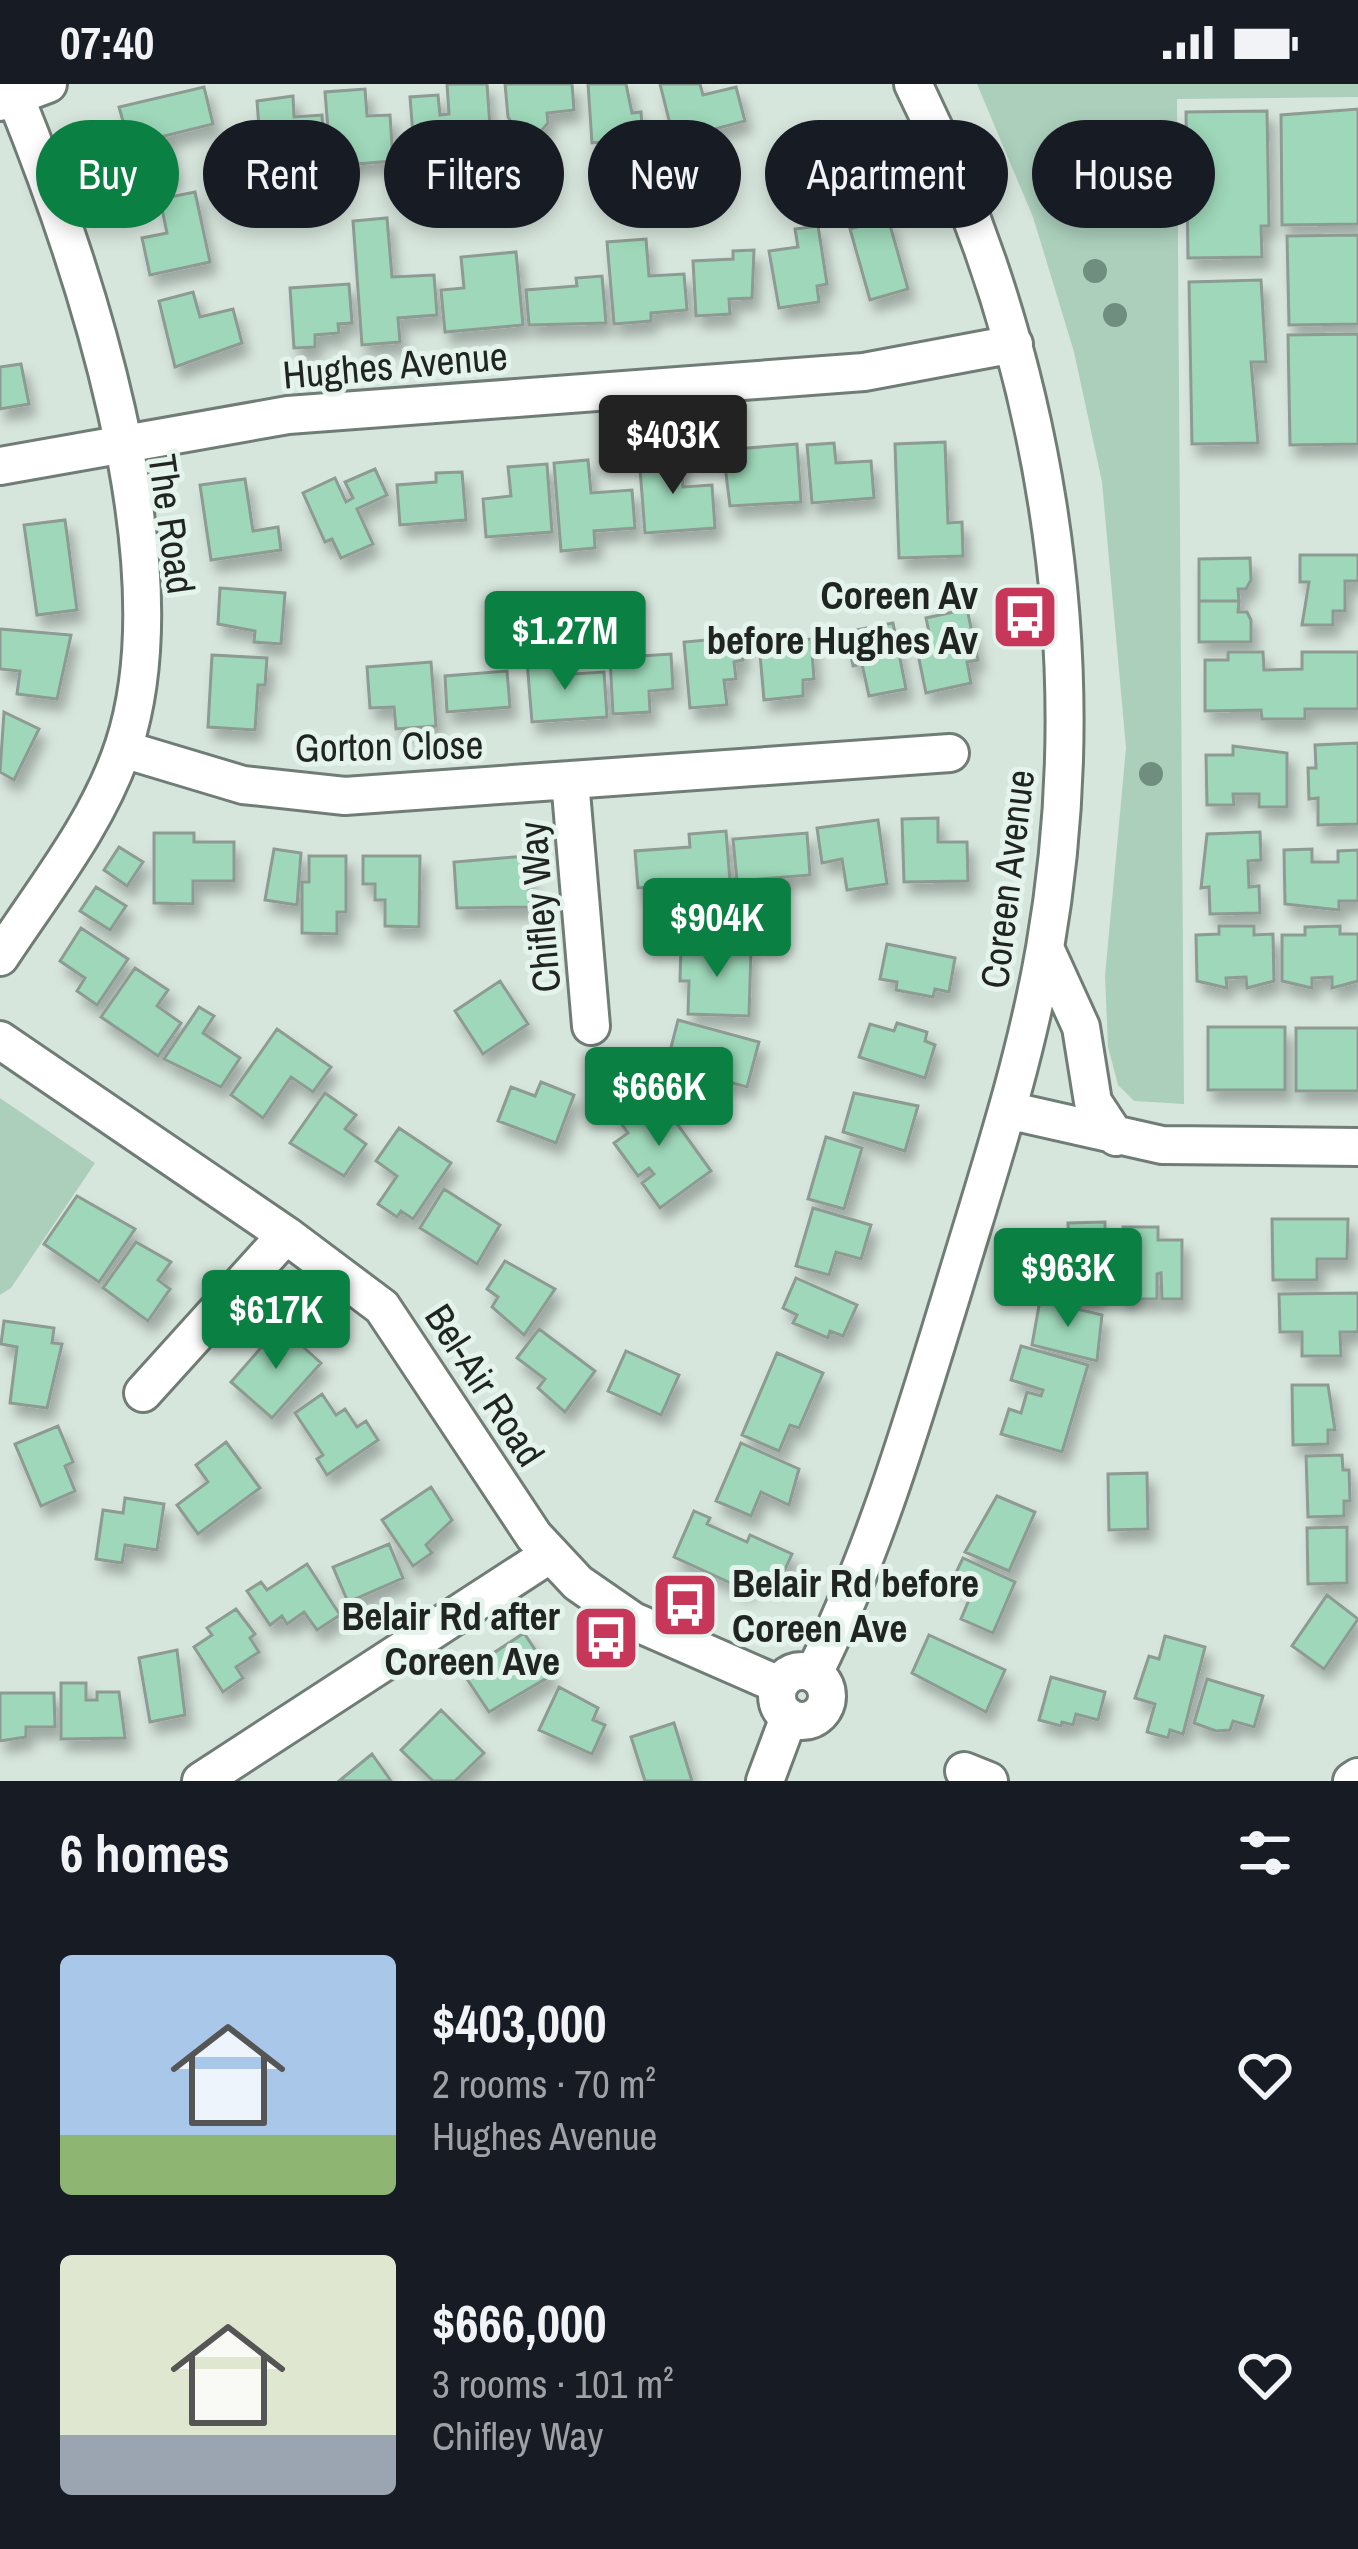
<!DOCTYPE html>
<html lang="en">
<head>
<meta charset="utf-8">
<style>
	body { margin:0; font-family:"Archivo Narrow",sans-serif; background:#20242c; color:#f1f3f6; height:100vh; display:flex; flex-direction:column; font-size:45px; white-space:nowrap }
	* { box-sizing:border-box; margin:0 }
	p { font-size:39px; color:#9ea1a6 }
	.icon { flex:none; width:66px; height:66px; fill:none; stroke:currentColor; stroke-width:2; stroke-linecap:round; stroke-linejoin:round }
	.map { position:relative; height:1697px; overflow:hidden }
	.side { display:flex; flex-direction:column; background:#171b24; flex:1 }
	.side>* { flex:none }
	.guide { position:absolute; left:36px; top:36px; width:1287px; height:108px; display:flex; gap:24px }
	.price { position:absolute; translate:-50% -102px; padding:0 27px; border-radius:12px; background:#0b8043; color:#fff; font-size:39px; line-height:78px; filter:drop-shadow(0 3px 6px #0008) }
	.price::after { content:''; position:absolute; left:50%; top:72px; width:36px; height:27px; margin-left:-18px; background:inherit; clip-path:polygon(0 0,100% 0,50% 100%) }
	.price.selected { background:#222; color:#fff }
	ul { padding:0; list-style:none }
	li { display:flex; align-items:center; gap:36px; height:300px; padding:0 60px }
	li span { display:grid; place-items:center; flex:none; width:336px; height:240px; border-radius:12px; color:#555 }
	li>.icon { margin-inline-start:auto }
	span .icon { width:144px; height:144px; fill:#fffc; stroke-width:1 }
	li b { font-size:51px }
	h2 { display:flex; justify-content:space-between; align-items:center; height:144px; padding:0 60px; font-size:51px }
	.pill { padding:0 42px; border-radius:54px; background:#171b24; box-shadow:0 6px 18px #0003; font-size:42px; line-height:108px }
	.pill.selected { background:#0b8043; color:#fff }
	.status { display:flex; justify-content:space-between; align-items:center; height:84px; padding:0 60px; background:#171b24; direction:ltr }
	.status svg { height:33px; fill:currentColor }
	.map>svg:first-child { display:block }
	.green { fill:#accfbc }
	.building { fill:#9ed7b9; stroke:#8d9b93; stroke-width:3; filter:url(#shadow) }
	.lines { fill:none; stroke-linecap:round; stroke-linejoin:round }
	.minor-casing { stroke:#707d76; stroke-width:42 }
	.minor { stroke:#fff; stroke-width:36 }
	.tree { fill:#6f8e7f }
	.labels { text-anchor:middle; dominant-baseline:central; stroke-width:10; stroke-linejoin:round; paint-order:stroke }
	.street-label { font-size:39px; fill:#202522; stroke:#e4f3eb }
	.poi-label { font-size:39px; font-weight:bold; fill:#202522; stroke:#e4f3eb; text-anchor:end }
</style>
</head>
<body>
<div class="status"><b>07:40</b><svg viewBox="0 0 49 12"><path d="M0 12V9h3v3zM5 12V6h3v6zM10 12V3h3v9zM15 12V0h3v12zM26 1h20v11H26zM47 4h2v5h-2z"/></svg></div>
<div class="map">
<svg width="1358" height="1697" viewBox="0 0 1358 1697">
	<defs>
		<filter id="shadow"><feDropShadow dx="6" dy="11" stdDeviation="6" flood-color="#0004"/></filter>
	</defs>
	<rect width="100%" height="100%" fill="#d7e6dd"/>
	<path class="green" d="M 977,0 L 1358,0 L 1358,13 L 1177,15 L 1184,1020 L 1134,1017 L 1118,1001 L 1108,963 L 1105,892 L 1126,664 L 1102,398 L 1074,268 L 1033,133 Z
		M 0,1014 L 95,1079 L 11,1204 L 0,1211 Z"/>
	<path class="building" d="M 447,0 L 487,0 L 492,71 L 415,77 L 410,13 L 438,11 L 440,31 L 449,30 Z
		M 505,0 L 572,0 L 574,26 L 547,29 L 548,39 L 541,47 L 519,50 L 508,33 Z
		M 588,0 L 626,0 L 632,29 L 641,28 L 643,55 L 592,59 Z
		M 660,0 L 700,0 L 703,11 L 736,3 L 745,37 L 674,56 Z
		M 204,3 L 213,40 L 164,52 L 174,93 L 141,101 L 119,23 Z
		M 365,5 L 367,32 L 390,31 L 393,77 L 331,82 L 325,8 Z
		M 293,12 L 294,33 L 322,31 L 324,66 L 261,70 L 257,17 Z
		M 1358,25 L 1358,140 L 1282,141 L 1281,31 Z
		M 1267,27 L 1269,142 L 1261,142 L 1262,173 L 1188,174 L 1186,28 Z
		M 859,67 L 869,101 L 822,115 L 812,80 Z
		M 527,75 L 530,116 L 500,117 L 497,77 Z
		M 195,108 L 210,178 L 150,191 L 142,154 L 167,149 L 160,115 Z
		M 387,134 L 392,193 L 434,191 L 437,231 L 398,234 L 400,258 L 362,261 L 353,137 Z
		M 888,134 L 908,205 L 870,216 L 850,145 Z
		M 818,142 L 827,200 L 817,202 L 819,218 L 779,224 L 769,167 L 798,163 L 795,145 Z
		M 1358,151 L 1358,240 L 1289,241 L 1287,152 Z
		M 646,155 L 649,192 L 684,190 L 687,226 L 651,229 L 651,237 L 614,240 L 607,158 Z
		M 754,166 L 752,214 L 729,215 L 730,230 L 696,232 L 693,177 L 733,175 L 733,167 Z
		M 516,168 L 523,241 L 445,248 L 441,206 L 464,204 L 461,173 Z
		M 602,192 L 606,239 L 529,241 L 526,206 L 577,202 L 576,194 Z
		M 1261,196 L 1266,278 L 1251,278 L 1258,359 L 1192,360 L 1189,198 Z
		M 349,200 L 352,239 L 338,240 L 339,249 L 315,251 L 315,263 L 294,264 L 290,204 Z
		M 193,208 L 200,233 L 233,225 L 242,259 L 175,283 L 159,217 Z
		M 1358,250 L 1358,360 L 1290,361 L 1288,251 Z
		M 21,280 L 29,320 L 0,325 L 0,283 Z
		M 945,358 L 948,439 L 962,438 L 963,472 L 899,474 L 895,360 Z
		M 834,359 L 836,379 L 871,377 L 874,414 L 812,419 L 807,361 Z
		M 797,360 L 801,418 L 730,422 L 723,366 Z
		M 680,369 L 683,403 L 712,401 L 715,444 L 645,449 L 639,372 Z
		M 588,376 L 591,409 L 632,406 L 635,444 L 594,447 L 595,464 L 561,467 L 554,379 Z
		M 547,380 L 552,448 L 486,453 L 483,415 L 511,412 L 508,383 Z
		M 375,385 L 387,411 L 357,425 L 373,460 L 341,474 L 332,455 L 325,458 L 303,409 L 335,394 L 346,418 L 353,414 L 345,398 Z
		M 462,388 L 466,436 L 400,441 L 397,401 L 436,398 L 436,389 Z
		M 245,395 L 253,447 L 278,443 L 281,466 L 211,476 L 200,401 Z
		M 65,436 L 77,526 L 37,531 L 24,441 Z
		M 1300,471 L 1358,471 L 1358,497 L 1345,497 L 1345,527 L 1333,527 L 1333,541 L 1302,541 L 1309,498 L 1300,498 Z
		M 1250,474 L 1251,496 L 1246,505 L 1238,505 L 1239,517 L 1199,517 L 1199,475 Z
		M 220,504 L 285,509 L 281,560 L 254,558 L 255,547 L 218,540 Z
		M 1199,517 L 1239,517 L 1238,528 L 1247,528 L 1251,536 L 1251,558 L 1199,558 Z
		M 967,525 L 978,576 L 967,578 L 971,599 L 926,609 L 914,551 L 929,548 L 926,534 Z
		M 893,539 L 906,605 L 869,612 L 862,580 L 853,582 L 846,548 Z
		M 0,545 L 71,551 L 57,615 L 17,610 L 20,587 L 0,585 Z
		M 741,553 L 743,576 L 734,578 L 736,595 L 724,596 L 727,621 L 690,624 L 684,558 Z
		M 811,555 L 814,595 L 803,596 L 803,612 L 764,616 L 759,559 Z
		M 1228,568 L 1263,568 L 1264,586 L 1302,585 L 1302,568 L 1358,568 L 1358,625 L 1305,625 L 1305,635 L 1262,635 L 1261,626 L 1205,627 L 1205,576 L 1228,576 Z
		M 671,570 L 673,605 L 649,607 L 650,628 L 613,630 L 610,574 Z
		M 212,571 L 267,574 L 265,601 L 258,601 L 255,646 L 208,643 Z
		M 557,575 L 558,591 L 604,588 L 607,633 L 532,638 L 527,577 Z
		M 431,578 L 436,642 L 396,645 L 394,623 L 370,624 L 367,583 Z
		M 507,587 L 510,623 L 447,628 L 445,592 Z
		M 4,628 L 39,645 L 14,696 L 0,688 Z
		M 1358,659 L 1358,740 L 1318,741 L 1318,714 L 1309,715 L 1308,684 L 1316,684 L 1315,661 Z
		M 1233,662 L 1287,669 L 1287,723 L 1259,723 L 1259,710 L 1233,710 L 1234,721 L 1207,721 L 1206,671 L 1233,671 Z
		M 938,734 L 938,758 L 967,758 L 968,797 L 904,798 L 902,735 Z
		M 878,736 L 887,800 L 847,806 L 842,775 L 822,779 L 817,744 Z
		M 726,747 L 732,822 L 695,825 L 693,800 L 638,804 L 635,767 L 690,763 L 689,750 Z
		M 1260,748 L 1261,776 L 1248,777 L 1249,803 L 1259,802 L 1260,829 L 1210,830 L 1209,803 L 1201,804 L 1207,750 Z
		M 154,749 L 194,749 L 194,758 L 234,758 L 234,797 L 193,797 L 193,820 L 154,819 Z
		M 807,749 L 810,791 L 737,797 L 733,755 Z
		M 119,763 L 143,778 L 127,802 L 104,786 Z
		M 274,765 L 301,769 L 297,821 L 265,816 Z
		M 1312,765 L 1312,778 L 1338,778 L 1338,767 L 1358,766 L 1358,817 L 1339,817 L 1339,826 L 1285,820 L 1284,766 Z
		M 309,772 L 346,772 L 346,828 L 337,828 L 337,850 L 302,849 L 302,798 L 309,798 Z
		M 363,772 L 420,772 L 419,843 L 385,842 L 385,816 L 375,816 L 375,800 L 363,800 Z
		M 526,772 L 530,823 L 457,824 L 454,778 Z
		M 96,803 L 126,822 L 110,846 L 80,827 Z
		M 1219,842 L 1254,842 L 1254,851 L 1273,850 L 1274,897 L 1247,904 L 1246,893 L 1226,894 L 1227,904 L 1197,897 L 1196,851 L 1219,850 Z
		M 1340,842 L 1340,850 L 1358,850 L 1358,897 L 1332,904 L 1332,893 L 1312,894 L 1312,904 L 1282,897 L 1282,851 L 1305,851 L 1305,843 Z
		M 81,844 L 128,875 L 97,921 L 77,907 L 85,894 L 60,877 Z
		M 887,860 L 955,874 L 949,908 L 935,905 L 933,913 L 896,906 L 897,898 L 880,895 Z
		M 681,862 L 751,865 L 749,932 L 688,930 L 689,897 L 680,897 Z
		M 135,884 L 168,906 L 157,922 L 181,939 L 158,972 L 101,933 Z
		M 500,897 L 528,940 L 483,970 L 455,927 Z
		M 199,923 L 214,932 L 203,949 L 240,974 L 221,1003 L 164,975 Z
		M 678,936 L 759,958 L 747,1003 L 725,997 L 730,982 L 703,974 L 696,999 L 664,991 Z
		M 897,939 L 927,948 L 925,957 L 935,961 L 925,994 L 859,973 L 870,940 L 894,947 Z
		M 1208,943 L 1285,943 L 1285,1006 L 1208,1006 Z
		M 1296,944 L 1358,944 L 1358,1007 L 1296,1007 Z
		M 277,945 L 331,983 L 313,1008 L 291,993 L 263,1034 L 231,1011 Z
		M 541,998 L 574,1011 L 556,1059 L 498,1037 L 511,1003 L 535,1012 Z
		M 652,1005 L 711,1087 L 660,1124 L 642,1099 L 654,1090 L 649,1084 L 638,1092 L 614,1059 L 628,1049 L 615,1031 Z
		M 325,1009 L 356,1031 L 345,1045 L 366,1060 L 344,1092 L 290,1059 Z
		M 854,1009 L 918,1022 L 905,1067 L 843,1048 Z
		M 399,1044 L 451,1079 L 413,1135 L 401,1127 L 397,1133 L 378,1120 L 397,1092 L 376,1077 Z
		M 826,1053 L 862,1064 L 844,1125 L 808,1115 Z
		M 444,1105 L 500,1141 L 477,1180 L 420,1144 Z
		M 77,1112 L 135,1145 L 99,1198 L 44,1160 Z
		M 813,1124 L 871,1141 L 861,1175 L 836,1168 L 829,1191 L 796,1182 Z
		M 1272,1135 L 1348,1135 L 1347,1175 L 1317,1175 L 1317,1196 L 1273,1196 Z
		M 1105,1138 L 1106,1193 L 1097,1193 L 1097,1215 L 1063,1216 L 1061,1165 L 1069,1165 L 1068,1139 Z
		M 1123,1143 L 1158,1143 L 1158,1156 L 1182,1156 L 1182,1215 L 1162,1215 L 1161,1189 L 1157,1190 L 1157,1215 L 1123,1215 Z
		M 136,1158 L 171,1178 L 158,1196 L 170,1205 L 148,1237 L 103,1204 Z
		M 505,1177 L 555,1205 L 524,1251 L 492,1223 L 498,1213 L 487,1205 Z
		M 796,1194 L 857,1221 L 843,1252 L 830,1247 L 828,1254 L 793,1239 L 797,1231 L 783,1224 Z
		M 1358,1209 L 1358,1248 L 1340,1248 L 1341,1272 L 1302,1272 L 1302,1248 L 1280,1248 L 1279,1210 Z
		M 1040,1216 L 1102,1231 L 1097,1277 L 1032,1261 Z
		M 4,1237 L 54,1244 L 52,1259 L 62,1260 L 47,1324 L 10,1319 L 17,1263 L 1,1260 Z
		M 280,1242 L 321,1279 L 272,1334 L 231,1298 Z
		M 539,1245 L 595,1287 L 565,1328 L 538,1304 L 545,1295 L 517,1274 Z
		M 1021,1262 L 1088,1281 L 1062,1368 L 1001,1350 L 1009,1325 L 1021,1329 L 1027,1308 L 1041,1312 L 1043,1306 L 1011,1296 Z
		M 626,1267 L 679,1291 L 661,1331 L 608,1307 Z
		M 777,1269 L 823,1289 L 799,1344 L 790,1341 L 779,1367 L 742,1351 Z
		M 1292,1301 L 1328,1301 L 1335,1346 L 1328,1346 L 1328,1360 L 1293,1361 Z
		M 322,1310 L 336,1331 L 345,1325 L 357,1343 L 366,1337 L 378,1356 L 327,1391 L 317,1375 L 323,1371 L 295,1329 Z
		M 58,1342 L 73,1378 L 65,1382 L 75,1407 L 41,1422 L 15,1360 Z
		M 226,1358 L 260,1404 L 198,1450 L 177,1421 L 208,1398 L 196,1381 Z
		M 741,1359 L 799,1385 L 789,1421 L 761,1408 L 751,1432 L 716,1417 Z
		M 1342,1371 L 1343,1386 L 1349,1386 L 1350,1417 L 1344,1417 L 1344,1432 L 1308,1433 L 1306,1372 Z
		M 1147,1389 L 1148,1445 L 1109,1446 L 1108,1390 Z
		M 431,1403 L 452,1436 L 426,1461 L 432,1469 L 413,1482 L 382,1436 Z
		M 997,1412 L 1035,1428 L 1009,1487 L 965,1468 Z
		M 125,1414 L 164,1420 L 157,1466 L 125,1461 L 122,1479 L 96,1475 L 103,1426 L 123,1429 Z
		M 694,1427 L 710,1434 L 707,1440 L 747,1458 L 750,1451 L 792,1470 L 778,1501 L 754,1489 L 746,1506 L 674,1473 Z
		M 1347,1443 L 1347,1499 L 1308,1500 L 1307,1444 Z
		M 389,1460 L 403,1494 L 348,1518 L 333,1483 Z
		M 963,1474 L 1015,1498 L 993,1549 L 961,1535 L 973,1506 L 952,1497 Z
		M 307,1480 L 340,1531 L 317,1546 L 304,1528 L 287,1540 L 282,1532 L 270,1541 L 247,1507 L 261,1498 L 267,1506 Z
		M 1327,1511 L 1358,1535 L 1324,1585 L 1292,1562 Z
		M 236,1525 L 255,1550 L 250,1554 L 259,1568 L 236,1583 L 243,1594 L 223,1608 L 194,1563 L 212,1551 L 207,1544 Z
		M 524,1549 L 552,1591 L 489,1628 L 463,1589 Z
		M 929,1551 L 1005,1586 L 986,1628 L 912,1589 Z
		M 1165,1552 L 1205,1563 L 1183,1650 L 1170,1646 L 1168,1654 L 1147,1648 L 1155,1620 L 1135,1614 L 1149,1572 L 1159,1575 Z
		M 177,1566 L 185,1631 L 150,1638 L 139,1574 Z
		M 1051,1593 L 1105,1608 L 1098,1636 L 1076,1630 L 1073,1641 L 1062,1638 L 1061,1642 L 1039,1636 Z
		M 1207,1595 L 1263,1612 L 1254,1643 L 1233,1637 L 1230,1646 L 1216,1647 L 1194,1639 Z
		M 61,1599 L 86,1599 L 86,1616 L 97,1616 L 97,1608 L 119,1608 L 125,1654 L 61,1655 Z
		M 559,1603 L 598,1624 L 593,1636 L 605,1641 L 592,1670 L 539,1646 Z
		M 0,1609 L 54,1609 L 55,1643 L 26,1643 L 26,1653 L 0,1657 Z
		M 441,1626 L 484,1669 L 455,1697 L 433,1697 L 401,1666 Z
		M 674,1639 L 692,1697 L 645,1697 L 631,1653 Z
		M 372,1670 L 391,1697 L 339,1697 Z"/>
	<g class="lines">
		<defs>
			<path id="minor" d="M 0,18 L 48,0
				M 0,382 L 288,331 L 864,288 L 1014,260
				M 123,665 L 243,701 L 345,712 L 950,669
				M 570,696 L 591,942
				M 1045,864 L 1081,943 L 1093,1018 L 1116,1053
				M 0,873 C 44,806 99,738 124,661 C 184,476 82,176 10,0
				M 0,956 L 286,1151 L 382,1223 L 534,1452 L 578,1499 L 633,1537 L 779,1601
				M 1007,1026 L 1162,1061 L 1358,1063
				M 143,1309 L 286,1151
				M777 1612a25 25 0 1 1 50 0a25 25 0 1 1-50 0Z
				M 814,1589 C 875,1467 913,1336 953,1206 C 987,1093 1025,980 1045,864 C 1096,570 1045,266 913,0
				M 964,1687 L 989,1697
				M 201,1697 L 549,1471
				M 765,1697 L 789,1633
				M 1352,1697 L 1358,1693"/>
		</defs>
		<use href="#minor" class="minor-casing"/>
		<use href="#minor" class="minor"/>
	</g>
	<g class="tree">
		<circle cx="1095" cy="187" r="12"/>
		<circle cx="1115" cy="231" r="12"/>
		<circle cx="1151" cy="690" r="12"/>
	</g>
	<defs>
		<symbol id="bus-square" viewBox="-11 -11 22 22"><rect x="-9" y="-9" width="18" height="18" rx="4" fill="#c63759" stroke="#e4f3eb"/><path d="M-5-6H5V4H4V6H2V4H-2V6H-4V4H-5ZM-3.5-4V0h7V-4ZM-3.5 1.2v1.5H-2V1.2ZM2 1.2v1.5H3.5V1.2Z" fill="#fff"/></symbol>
	</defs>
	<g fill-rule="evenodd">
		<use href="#bus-square" x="987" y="495" width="76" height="76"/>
		<use href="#bus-square" x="647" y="1483" width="76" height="76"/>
		<use href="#bus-square" x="568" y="1516" width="76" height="76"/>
	</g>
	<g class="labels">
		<g class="street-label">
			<text transform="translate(395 281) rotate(-5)">Hughes Avenue</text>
			<text transform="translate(172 440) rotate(82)">The Road</text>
			<text transform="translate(389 662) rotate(-1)">Gorton Close</text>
			<text transform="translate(1007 795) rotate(-83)">Coreen Avenue</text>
			<text transform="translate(539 823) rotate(-95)">Chifley Way</text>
			<text transform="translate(485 1301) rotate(57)">Bel-Air Road</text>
		</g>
		<g class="poi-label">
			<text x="978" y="511">Coreen Av<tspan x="978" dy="45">before Hughes Av</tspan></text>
			<text x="732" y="1499" text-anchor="start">Belair Rd before<tspan x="732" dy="45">Coreen Ave</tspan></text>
			<text x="560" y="1532">Belair Rd after<tspan x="560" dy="45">Coreen Ave</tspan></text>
		</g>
	</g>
</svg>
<b class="price selected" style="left:673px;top:413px">$403K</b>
<b class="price" style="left:565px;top:609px">$1.27M</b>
<b class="price" style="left:717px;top:896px">$904K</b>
<b class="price" style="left:659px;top:1065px">$666K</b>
<b class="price" style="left:1068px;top:1246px">$963K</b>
<b class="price" style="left:276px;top:1288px">$617K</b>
<div class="guide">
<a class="pill selected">Buy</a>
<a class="pill">Rent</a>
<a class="pill">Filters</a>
<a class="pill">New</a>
<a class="pill">Apartment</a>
<a class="pill">House</a>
</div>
</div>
<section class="side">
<h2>6 homes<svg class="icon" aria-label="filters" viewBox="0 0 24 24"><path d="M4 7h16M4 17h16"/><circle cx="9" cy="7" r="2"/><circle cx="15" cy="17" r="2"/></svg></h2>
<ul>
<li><span style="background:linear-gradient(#a9c7e8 75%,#8fb573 0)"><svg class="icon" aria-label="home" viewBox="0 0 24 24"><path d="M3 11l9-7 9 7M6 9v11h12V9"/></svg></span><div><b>$403,000</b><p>2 rooms · 70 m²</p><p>Hughes Avenue</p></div><svg class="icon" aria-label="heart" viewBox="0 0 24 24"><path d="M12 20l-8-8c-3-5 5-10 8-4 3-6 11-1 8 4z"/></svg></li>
<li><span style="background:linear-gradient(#dfe7d0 75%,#9aa5b1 0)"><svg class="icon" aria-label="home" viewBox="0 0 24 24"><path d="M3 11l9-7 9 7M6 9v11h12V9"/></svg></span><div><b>$666,000</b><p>3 rooms · 101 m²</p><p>Chifley Way</p></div><svg class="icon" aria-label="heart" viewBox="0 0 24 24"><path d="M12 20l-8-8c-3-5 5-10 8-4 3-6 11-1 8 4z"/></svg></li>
</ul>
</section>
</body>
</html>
